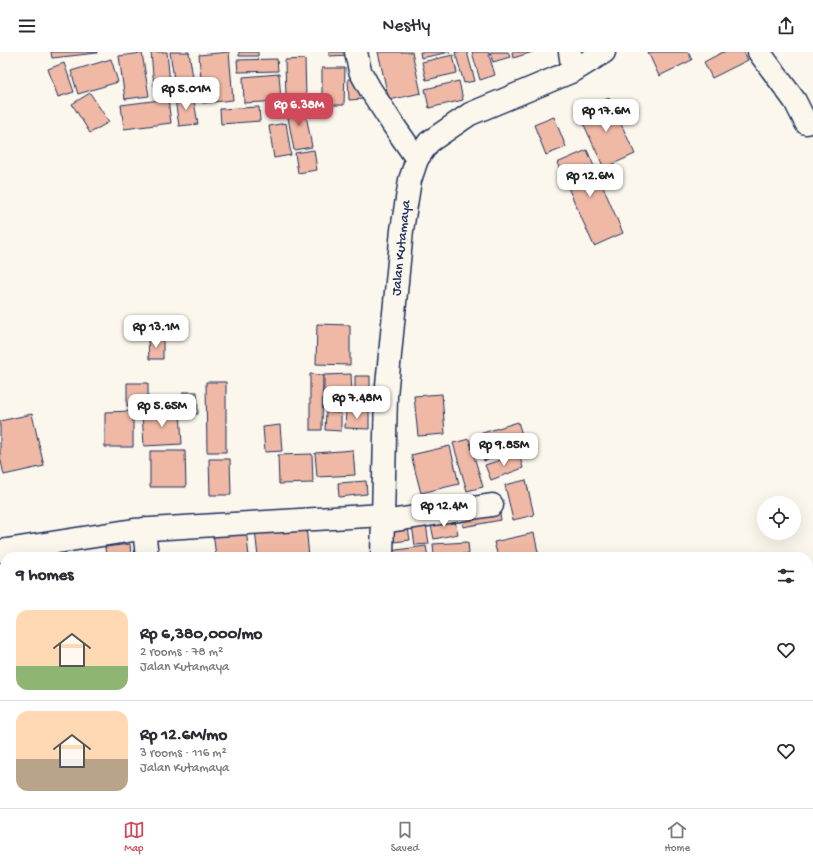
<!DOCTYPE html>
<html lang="en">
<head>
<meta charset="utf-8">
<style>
	body { margin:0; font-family:"Gochi Hand",sans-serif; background:#f2f2f3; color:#2b2b33; height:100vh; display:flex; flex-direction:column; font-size:15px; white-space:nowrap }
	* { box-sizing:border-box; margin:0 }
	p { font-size:13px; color:#7c7c81 }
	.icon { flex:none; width:22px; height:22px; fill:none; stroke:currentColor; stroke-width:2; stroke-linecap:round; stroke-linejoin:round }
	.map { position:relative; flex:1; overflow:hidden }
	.details { position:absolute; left:0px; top:500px; width:813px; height:256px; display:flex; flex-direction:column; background:#fff; border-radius:16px 16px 0 0; box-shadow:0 4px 16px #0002 }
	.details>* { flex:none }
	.buttons { position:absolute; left:757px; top:444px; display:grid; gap:8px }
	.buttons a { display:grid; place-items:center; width:44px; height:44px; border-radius:50%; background:#fff; box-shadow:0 4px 16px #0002; font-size:20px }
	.price { position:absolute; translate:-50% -34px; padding:0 9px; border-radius:8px; background:#fff; color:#222; font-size:13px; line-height:26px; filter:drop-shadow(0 1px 2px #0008) }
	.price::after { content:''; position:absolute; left:50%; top:24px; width:12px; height:9px; margin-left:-6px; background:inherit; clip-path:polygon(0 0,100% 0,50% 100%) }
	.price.on { background:#d1495b; color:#fff }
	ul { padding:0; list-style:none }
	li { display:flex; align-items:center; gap:12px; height:100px; padding:0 16px }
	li+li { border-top:1px solid #e1e1e2 }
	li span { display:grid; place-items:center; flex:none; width:112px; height:80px; border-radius:12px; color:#555 }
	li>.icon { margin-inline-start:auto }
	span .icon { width:48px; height:48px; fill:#fffc; stroke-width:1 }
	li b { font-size:17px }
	h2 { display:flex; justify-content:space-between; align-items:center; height:48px; padding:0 16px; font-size:17px }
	header { display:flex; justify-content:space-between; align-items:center; height:52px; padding:0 16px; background:#fff; font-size:18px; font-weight:600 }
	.tab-bar { display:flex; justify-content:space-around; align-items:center; height:56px; border-top:1px solid #e1e1e2; background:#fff; font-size:11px; color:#7c7c81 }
	.tab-bar a { display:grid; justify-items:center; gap:2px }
	.tab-bar .on { color:#d1495b }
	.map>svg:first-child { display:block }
	.building { fill:#f0b9a6; stroke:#1b2f5e }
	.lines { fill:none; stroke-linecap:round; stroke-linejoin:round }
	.minor-casing { stroke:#1b2f5e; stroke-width:25 }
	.secondary-casing { stroke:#1b2f5e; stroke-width:25 }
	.minor { stroke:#fbf7ec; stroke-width:22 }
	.secondary { stroke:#fbf7ec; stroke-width:22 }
	.labels { text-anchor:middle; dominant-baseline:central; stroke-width:4; stroke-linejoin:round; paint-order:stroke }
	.street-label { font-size:14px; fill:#1b2f5e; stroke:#fbf7ec }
</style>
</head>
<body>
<header><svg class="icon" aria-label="menu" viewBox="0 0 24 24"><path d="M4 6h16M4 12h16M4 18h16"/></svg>Nestly<svg class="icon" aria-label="share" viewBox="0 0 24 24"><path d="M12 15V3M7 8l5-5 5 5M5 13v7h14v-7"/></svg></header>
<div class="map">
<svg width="813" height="756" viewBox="0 0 813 756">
	<rect width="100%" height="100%" fill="#fbf7ec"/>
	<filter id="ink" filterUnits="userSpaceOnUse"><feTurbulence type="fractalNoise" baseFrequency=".025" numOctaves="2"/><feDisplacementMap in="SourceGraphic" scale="8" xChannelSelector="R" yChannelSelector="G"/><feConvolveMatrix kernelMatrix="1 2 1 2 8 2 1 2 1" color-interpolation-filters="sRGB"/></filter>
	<g filter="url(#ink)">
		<path class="building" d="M 51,0 L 97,0 L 97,1 L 52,6 Z
			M 151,0 L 167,0 L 170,32 L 154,34 Z
			M 170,0 L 189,0 L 195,38 L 176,41 Z
			M 229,0 L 233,48 L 203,51 L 199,3 Z
			M 239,0 L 258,0 L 258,4 L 239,4 Z
			M 329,0 L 349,0 L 350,3 L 329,4 Z
			M 378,0 L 412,0 L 421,41 L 389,48 Z
			M 420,0 L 450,0 L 421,6 Z
			M 455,0 L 467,0 L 475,29 L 464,31 Z
			M 472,0 L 488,0 L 495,23 L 480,28 Z
			M 490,0 L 508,0 L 510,5 L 493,10 Z
			M 512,0 L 533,0 L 513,6 Z
			M 648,0 L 688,0 L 692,8 L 659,24 Z
			M 723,0 L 744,0 L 748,8 L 712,26 L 704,10 Z
			M 142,1 L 149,44 L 125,47 L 119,4 Z
			M 453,3 L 457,21 L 426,28 L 422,10 Z
			M 111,7 L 118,30 L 78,42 L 71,19 Z
			M 277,7 L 278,19 L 238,20 L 237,8 Z
			M 305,7 L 306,45 L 286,46 L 285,8 Z
			M 64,11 L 74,40 L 58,45 L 48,17 Z
			M 322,16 L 345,16 L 344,53 L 322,53 Z
			M 279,22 L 281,49 L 244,51 L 243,25 Z
			M 362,26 L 363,47 L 349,48 L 348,27 Z
			M 459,29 L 463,48 L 429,56 L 425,37 Z
			M 90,41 L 109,70 L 90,81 L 72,52 Z
			M 193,44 L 198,72 L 179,74 L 175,47 Z
			M 609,46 L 635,102 L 604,116 L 578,60 Z
			M 168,47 L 171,71 L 124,77 L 121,53 Z
			M 304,52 L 312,95 L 294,98 L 286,55 Z
			M 259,55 L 260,69 L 221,72 L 220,57 Z
			M 554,65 L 566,95 L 546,103 L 534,73 Z
			M 286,71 L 291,103 L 274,106 L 269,74 Z
			M 314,98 L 317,118 L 298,121 L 295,101 Z
			M 587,98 L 623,181 L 594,194 L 557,111 Z
			M 317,272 L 350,273 L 350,313 L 316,312 Z
			M 148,288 L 163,288 L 163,307 L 149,307 Z
			M 310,322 L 323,323 L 322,378 L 310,378 Z
			M 351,322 L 352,342 L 324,343 L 324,323 Z
			M 355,324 L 370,324 L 370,341 L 355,342 Z
			M 206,330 L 226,330 L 226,400 L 207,400 Z
			M 127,331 L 148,331 L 148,354 L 127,354 Z
			M 183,340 L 197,340 L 198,362 L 183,362 Z
			M 442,342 L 445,382 L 418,384 L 414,344 Z
			M 180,358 L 182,392 L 144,394 L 142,360 Z
			M 346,358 L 369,359 L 369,377 L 345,376 Z
			M 133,359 L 133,395 L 105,395 L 105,360 Z
			M 326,360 L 341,361 L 341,379 L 325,378 Z
			M 32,362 L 44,414 L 4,423 L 0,405 L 0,369 Z
			M 518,370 L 526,395 L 484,409 L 476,383 Z
			M 280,373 L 282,399 L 265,400 L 263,375 Z
			M 469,387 L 483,435 L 467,439 L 453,391 Z
			M 450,394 L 459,432 L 421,441 L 411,403 Z
			M 353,398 L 355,423 L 317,425 L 315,401 Z
			M 150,399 L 185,399 L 186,435 L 150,435 Z
			M 312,402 L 313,431 L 279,432 L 278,403 Z
			M 519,402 L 523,416 L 491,428 L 485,413 Z
			M 209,407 L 230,407 L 231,443 L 210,443 Z
			M 526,428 L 534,463 L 513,468 L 505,433 Z
			M 366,429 L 367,442 L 339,445 L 338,431 Z
			M 499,456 L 501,468 L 463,475 L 461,462 Z
			M 425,465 L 429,492 L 415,493 L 411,467 Z
			M 454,465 L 458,482 L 434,487 L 430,469 Z
			M 407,470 L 410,488 L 394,490 L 392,472 Z
			M 306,473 L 309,505 L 258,505 L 255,478 Z
			M 246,476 L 249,505 L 216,505 L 213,480 Z
			M 534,481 L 539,505 L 498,505 L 494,490 Z
			M 468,490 L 469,502 L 434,503 L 433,492 Z
			M 130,492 L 131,505 L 106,505 L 105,495 Z
			M 426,494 L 428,505 L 391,505 L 390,499 Z
			M 32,751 L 72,751 L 72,756 L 32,756 Z
			M 83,751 L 106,751 L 106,756 L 84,756 Z
			M 116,751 L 136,751 L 137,756 L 117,756 Z
			M 172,751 L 188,751 L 188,756 L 172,756 Z
			M 194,751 L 215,751 L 215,756 L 194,756 Z
			M 275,751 L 345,751 L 346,756 L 275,756 Z
			M 675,751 L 690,751 L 690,755 L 675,756 Z
			M 234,752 L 265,753 L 265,756 L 234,756 Z
			M 472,752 L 522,755 L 522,756 L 472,756 Z"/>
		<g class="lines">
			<defs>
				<path id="minor" d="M 356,0 L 360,19 L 370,37 L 392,71 L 417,107
					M 570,0 L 573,19
					M 759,0 L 795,49 L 806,71
					M 383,470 L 492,453
					M 144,477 L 147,505
					M 0,499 L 134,478 L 383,463
					M 522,751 L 553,756
					M 571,751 L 571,756
					M 381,753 L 462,751"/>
				<path id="secondary" d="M 382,505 L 386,344 L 402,178 L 410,128 L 417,107 L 429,90 L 470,62 L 573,19 L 604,0
					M 381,751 L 381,756"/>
			</defs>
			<use href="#minor" class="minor-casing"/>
			<use href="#secondary" class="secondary-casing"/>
			<use href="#minor" class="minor"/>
			<use href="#secondary" class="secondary"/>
		</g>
	</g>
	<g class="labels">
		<g class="street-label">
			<text transform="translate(402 196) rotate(-84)">Jalan Kutamaya</text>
		</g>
	</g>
</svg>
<div class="buttons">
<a><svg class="icon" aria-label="locate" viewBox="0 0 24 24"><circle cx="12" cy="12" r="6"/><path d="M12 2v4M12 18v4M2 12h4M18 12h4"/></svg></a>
</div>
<b class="price" style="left:186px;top:59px">Rp 5.01M</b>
<b class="price on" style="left:299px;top:75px">Rp 6.38M</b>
<b class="price" style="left:606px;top:81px">Rp 17.6M</b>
<b class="price" style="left:590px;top:146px">Rp 12.6M</b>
<b class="price" style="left:156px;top:297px">Rp 13.1M</b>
<b class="price" style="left:357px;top:368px">Rp 7.48M</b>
<b class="price" style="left:162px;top:376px">Rp 5.65M</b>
<b class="price" style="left:504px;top:415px">Rp 9.85M</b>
<b class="price" style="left:444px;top:476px">Rp 12.4M</b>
<section class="details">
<h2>9 homes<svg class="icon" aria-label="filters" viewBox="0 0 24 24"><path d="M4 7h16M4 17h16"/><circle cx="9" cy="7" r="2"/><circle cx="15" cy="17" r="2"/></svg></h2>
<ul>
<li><span style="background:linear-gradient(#ffd9b3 70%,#8fb573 0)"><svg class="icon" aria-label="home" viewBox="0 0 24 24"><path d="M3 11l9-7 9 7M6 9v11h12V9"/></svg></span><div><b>Rp 6,380,000/mo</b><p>2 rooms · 78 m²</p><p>Jalan Kutamaya</p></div><svg class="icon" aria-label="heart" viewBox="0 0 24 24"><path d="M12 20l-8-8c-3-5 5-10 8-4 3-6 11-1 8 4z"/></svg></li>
<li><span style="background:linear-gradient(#ffd9b3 60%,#b9a48a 0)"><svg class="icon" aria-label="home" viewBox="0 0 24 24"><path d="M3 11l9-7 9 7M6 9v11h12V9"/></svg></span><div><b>Rp 12.6M/mo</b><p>3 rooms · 116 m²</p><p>Jalan Kutamaya</p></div><svg class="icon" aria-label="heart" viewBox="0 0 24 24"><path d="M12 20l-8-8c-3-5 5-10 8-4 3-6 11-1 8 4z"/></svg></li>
</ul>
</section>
</div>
<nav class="tab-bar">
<a class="on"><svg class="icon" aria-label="map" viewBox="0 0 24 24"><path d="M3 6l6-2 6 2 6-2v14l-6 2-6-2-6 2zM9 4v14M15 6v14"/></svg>Map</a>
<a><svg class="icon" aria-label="saved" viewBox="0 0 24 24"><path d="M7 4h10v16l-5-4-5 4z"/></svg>Saved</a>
<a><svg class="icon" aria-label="home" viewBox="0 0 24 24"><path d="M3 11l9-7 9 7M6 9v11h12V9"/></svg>Home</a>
</nav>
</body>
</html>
